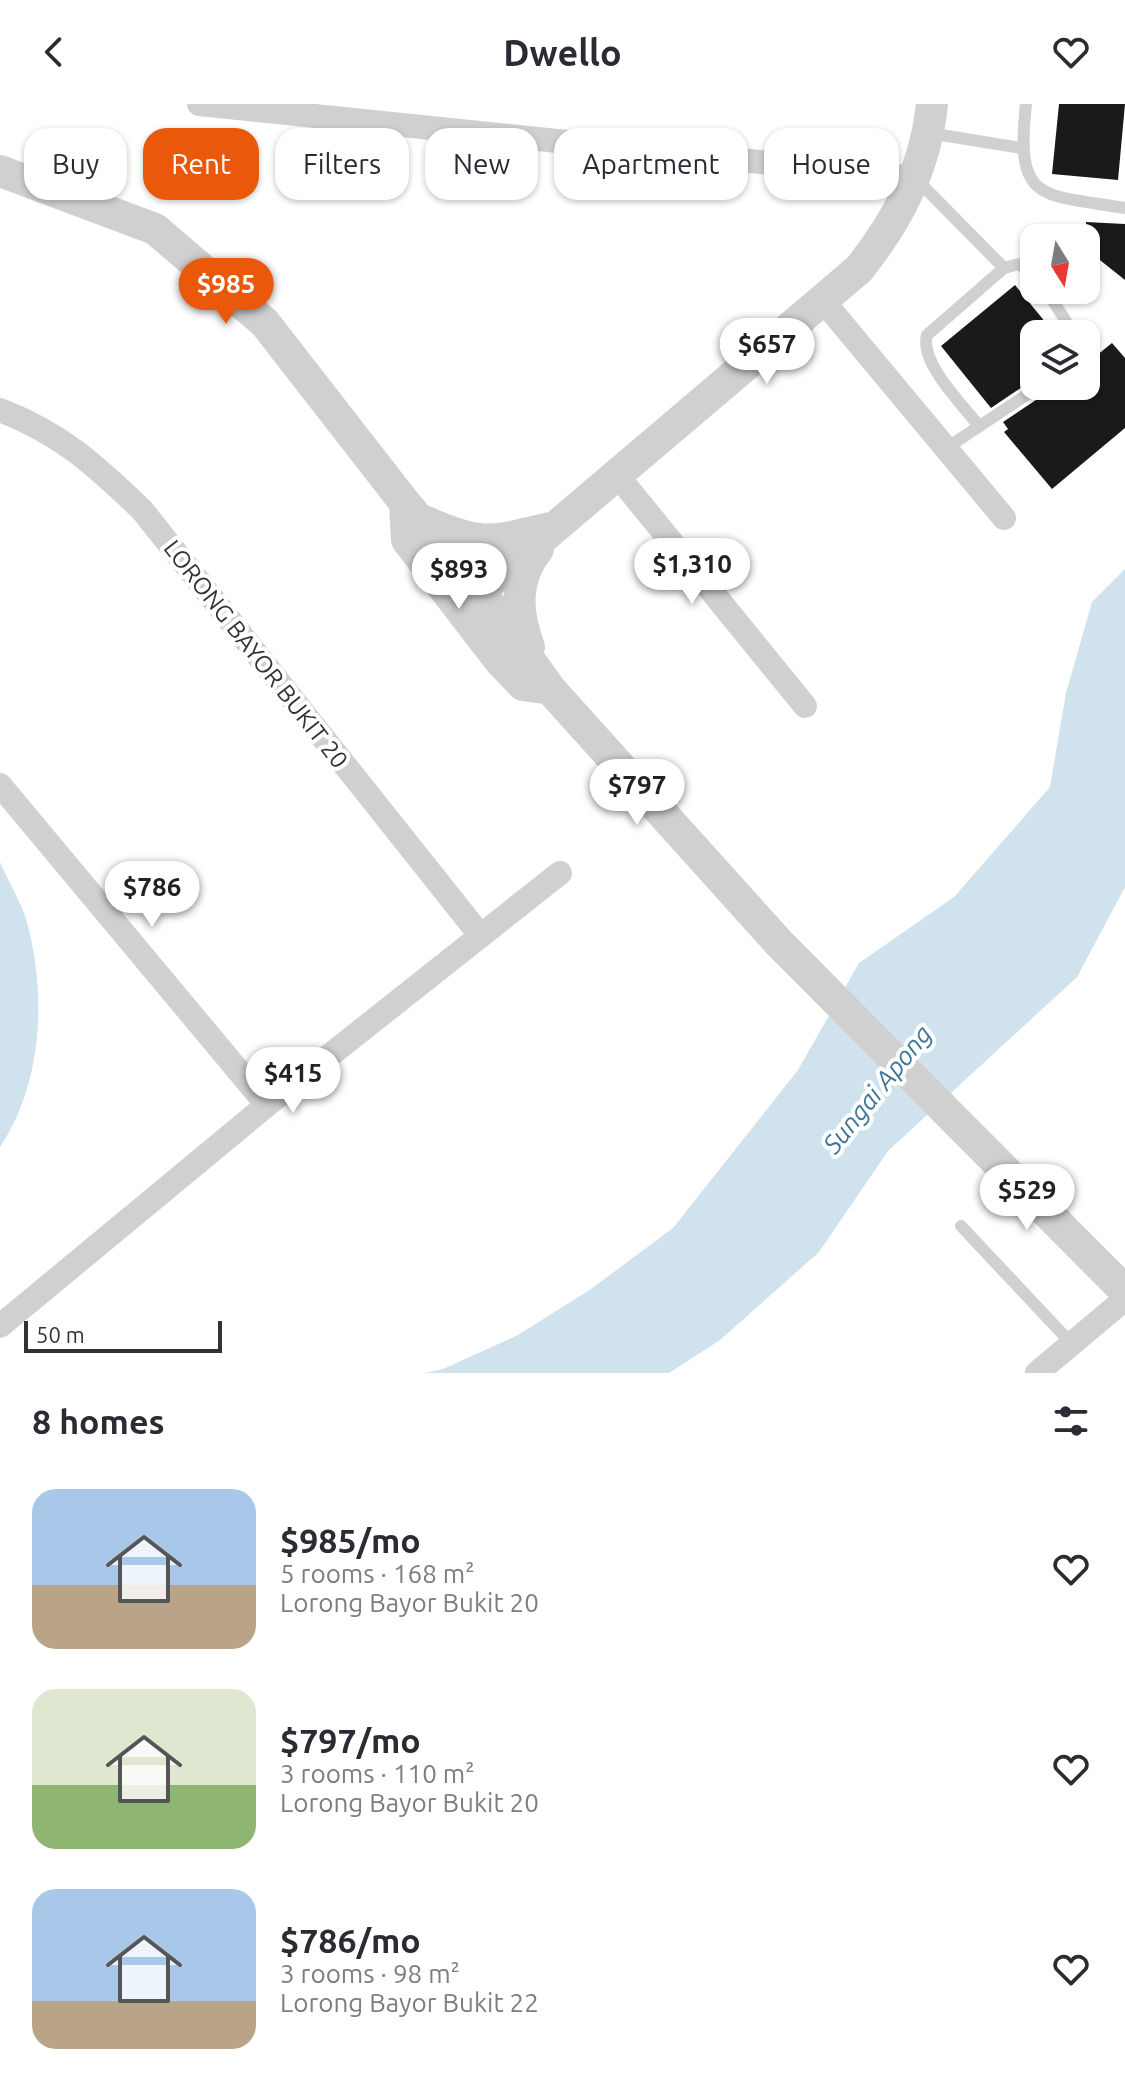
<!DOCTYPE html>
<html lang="en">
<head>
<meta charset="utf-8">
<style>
	body { margin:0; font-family:Ubuntu,sans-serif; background:#f2f2f3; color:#2b2b33; height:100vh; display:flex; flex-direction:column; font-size:30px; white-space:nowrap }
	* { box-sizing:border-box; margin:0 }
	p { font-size:26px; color:#7c7c81 }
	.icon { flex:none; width:44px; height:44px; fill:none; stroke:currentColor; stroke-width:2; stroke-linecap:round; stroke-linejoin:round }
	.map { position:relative; height:1269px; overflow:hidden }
	.drawer { display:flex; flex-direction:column; background:#fff; flex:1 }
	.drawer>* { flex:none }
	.hud { position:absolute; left:24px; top:24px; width:1078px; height:72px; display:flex; gap:16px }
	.needle { width:52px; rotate:169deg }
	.fabs { position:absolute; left:1020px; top:120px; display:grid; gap:16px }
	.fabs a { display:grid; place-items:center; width:80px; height:80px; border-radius:16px; background:#fff; box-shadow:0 2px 6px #0004; font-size:40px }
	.scale { position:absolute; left:24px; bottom:20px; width:198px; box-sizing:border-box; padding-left:8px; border:4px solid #333; border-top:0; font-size:22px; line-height:28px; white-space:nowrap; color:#333; -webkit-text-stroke:6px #fff; paint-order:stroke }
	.price { position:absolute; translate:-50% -68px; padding:0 18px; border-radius:28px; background:#fff; color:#222; font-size:26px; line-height:52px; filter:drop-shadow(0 2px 4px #0008) }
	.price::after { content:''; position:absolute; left:50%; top:48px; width:24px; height:18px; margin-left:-12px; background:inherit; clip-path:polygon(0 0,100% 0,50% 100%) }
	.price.active { background:#ea580c; color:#fff }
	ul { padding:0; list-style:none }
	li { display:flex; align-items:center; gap:24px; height:200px; padding:0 32px }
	li span { display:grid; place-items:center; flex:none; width:224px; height:160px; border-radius:24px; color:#555 }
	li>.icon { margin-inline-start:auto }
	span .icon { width:96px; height:96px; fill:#fffc; stroke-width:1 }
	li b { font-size:34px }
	h2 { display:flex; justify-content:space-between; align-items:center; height:96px; padding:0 32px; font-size:34px }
	.pill { padding:0 28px; border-radius:24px; background:#fff; box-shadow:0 2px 6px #0004; font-size:28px; line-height:72px }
	.pill.active { background:#ea580c; color:#fff }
	header { display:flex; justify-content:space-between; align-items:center; height:104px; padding:0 32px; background:#fff; font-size:36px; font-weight:700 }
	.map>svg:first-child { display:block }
	.water { fill:#cfe2ee }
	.building { fill:#1a1a1a }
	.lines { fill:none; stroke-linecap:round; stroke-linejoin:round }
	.service { stroke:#d0d0d0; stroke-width:12 }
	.minor { stroke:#d0d0d0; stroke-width:24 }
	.tertiary { stroke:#d0d0d0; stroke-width:32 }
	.labels { text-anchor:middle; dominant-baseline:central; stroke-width:8; stroke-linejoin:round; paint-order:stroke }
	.street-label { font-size:24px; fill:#333; stroke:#fff }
	.water-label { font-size:26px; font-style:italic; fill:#3f7597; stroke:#fff }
</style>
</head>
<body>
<header><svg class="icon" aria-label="back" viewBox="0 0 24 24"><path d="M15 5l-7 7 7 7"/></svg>Dwello<svg class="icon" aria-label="heart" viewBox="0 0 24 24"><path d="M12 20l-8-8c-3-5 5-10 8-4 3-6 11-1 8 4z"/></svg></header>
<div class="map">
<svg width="1125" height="1269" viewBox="0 0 1125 1269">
	<rect width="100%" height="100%" fill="#fff"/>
	<path class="water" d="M 1125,465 L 1125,783 L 1077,873 L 888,1047 L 819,1148 L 720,1236 L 669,1269 L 425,1269 L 443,1265 L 518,1231 L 591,1185 L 673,1124 L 798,966 L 859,859 L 954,793 L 1050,683 L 1066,589 L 1092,498 Z
		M 0,758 C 8,777 20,796 26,815 C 47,887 43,980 0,1043 Z"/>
	<path class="building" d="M 1059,0 L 1125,0 L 1118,76 L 1052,70 Z
		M 1086,118 L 1125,120 L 1125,176 L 1086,145 Z
		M 1015,181 L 1055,230 L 1034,230 L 1034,275 L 991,304 L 941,242 Z
		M 1112,239 L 1125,254 L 1125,324 L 1052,385 L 1004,328 L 1008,325 L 1003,318 L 1045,290 L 1049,282 L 1086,282 L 1086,260 Z"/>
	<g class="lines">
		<path class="service" d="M 1026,0 C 1015,99 1040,90 1125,104
			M 929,29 L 1021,44
			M 916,75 L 1004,164
			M 1046,186 L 1074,230
			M 979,322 C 962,300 919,258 927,231 L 1004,164 L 1019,160 L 1034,172
			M 948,343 L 1040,282
			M 961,1122 L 1072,1240"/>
		<path class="minor" d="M 199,0 L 915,74
			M 824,198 L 1004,414
			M 0,306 C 62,330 95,361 142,406 L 480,831
			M 617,371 L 805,602
			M 0,681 L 267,1001
			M 0,1222 L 267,1001 L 560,769
			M 1037,1269 L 1125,1195"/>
		<path class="tertiary" d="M 0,67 L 155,125 L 265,219 L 405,399 L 480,487 L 551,586 L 780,840 L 1125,1187
			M 405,399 L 407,436 L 500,557 L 523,581 L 544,584
			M 426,418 C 483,443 491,438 550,424
			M 480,487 L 859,165 C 898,116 926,63 932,0
			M 529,543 C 516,508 514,475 538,445"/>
	</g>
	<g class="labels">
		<g class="street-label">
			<text transform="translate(256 550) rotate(52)">LORONG BAYOR BUKIT 20</text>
		</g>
		<g class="water-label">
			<text transform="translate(877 985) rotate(-51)">Sungai Apong</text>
		</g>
	</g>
</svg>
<div class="fabs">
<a><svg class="needle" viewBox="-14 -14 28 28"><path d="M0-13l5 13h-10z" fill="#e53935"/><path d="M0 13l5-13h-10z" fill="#7c7c81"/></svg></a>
<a><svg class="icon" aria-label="layers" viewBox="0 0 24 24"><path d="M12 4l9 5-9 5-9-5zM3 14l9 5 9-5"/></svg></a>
</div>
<div class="scale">50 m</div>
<b class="price active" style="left:226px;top:222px">$985</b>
<b class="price" style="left:767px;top:282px">$657</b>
<b class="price" style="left:692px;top:502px">$1,310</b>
<b class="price" style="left:459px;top:507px">$893</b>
<b class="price" style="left:637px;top:723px">$797</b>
<b class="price" style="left:152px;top:825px">$786</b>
<b class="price" style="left:293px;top:1011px">$415</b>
<b class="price" style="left:1027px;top:1128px">$529</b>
<div class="hud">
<a class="pill">Buy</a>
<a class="pill active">Rent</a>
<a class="pill">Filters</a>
<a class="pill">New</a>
<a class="pill">Apartment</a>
<a class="pill">House</a>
</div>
</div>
<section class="drawer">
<h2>8 homes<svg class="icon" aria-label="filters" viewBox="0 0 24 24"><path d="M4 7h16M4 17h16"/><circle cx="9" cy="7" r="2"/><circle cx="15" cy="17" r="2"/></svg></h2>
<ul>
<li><span style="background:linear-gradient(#a9c7e8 60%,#b9a48a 0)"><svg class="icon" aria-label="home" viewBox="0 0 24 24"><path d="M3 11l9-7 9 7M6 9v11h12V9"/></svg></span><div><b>$985/mo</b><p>5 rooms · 168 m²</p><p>Lorong Bayor Bukit 20</p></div><svg class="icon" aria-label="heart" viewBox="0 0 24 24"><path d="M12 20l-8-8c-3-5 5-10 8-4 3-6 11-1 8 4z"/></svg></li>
<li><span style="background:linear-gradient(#dfe7d0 60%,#8fb573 0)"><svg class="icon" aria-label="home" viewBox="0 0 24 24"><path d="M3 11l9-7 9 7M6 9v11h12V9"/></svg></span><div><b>$797/mo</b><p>3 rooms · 110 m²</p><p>Lorong Bayor Bukit 20</p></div><svg class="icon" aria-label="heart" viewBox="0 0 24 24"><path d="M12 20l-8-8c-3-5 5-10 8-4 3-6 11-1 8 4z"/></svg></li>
<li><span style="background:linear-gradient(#a9c7e8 70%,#b9a48a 0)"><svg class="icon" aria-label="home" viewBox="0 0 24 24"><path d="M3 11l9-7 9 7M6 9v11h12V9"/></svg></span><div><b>$786/mo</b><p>3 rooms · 98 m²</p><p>Lorong Bayor Bukit 22</p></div><svg class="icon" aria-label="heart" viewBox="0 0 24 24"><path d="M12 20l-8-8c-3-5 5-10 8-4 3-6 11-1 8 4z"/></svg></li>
</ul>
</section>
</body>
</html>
